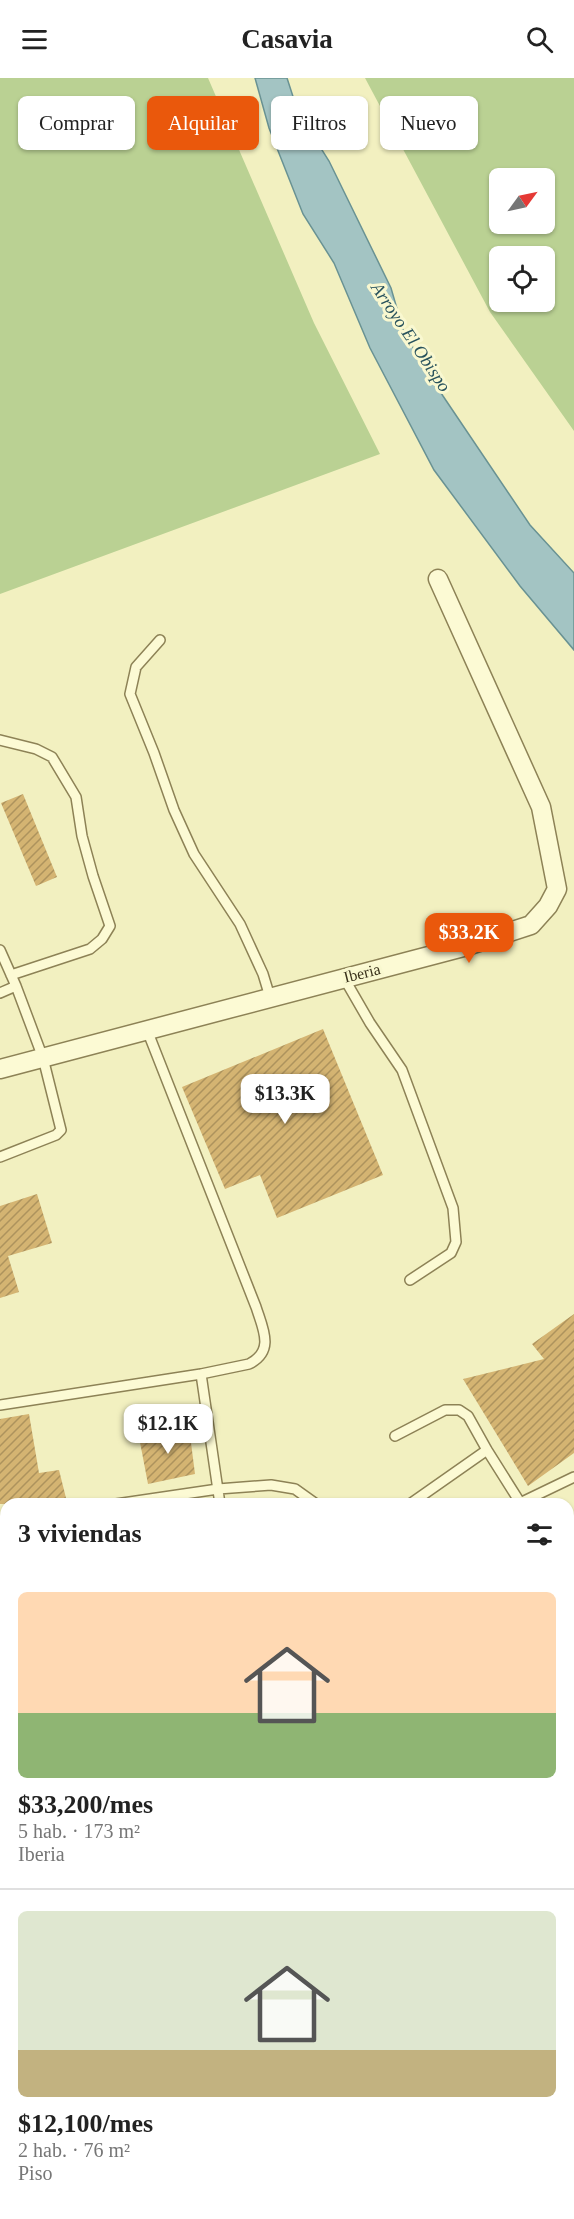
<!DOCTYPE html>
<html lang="es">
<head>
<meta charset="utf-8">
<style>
	body { margin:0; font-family:Georgia,serif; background:#f6f6f6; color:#222; height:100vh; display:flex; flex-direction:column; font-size:22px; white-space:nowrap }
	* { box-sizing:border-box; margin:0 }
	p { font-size:20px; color:#767676 }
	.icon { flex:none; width:33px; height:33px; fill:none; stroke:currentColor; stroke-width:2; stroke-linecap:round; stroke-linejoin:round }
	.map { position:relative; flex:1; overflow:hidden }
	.side { position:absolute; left:0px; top:1420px; width:574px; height:722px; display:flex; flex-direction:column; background:#fff; border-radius:18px 18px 0 0; box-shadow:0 2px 4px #0004 }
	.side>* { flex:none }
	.top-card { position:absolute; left:18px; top:18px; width:538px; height:54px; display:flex; gap:12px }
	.needle { width:39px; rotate:57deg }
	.fabs { position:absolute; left:489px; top:90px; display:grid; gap:12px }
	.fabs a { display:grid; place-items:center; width:66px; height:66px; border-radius:9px; background:#fff; box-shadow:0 2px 4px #0004; font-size:30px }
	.price { position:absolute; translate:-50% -51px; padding:0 14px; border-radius:12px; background:#fff; color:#222; font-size:20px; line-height:39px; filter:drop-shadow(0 2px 3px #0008) }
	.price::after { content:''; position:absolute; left:50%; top:36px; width:18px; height:14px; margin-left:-9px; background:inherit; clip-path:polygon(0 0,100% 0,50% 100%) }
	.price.selected { background:#ea580c; color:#fff }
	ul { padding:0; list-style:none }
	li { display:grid; align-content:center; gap:12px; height:318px; padding:0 18px }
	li+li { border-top:2px solid #e0e0e0 }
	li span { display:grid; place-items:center; height:186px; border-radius:9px; color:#555 }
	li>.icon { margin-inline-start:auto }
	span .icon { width:108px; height:108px; fill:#fffc; stroke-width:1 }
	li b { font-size:26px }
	h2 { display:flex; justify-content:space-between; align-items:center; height:72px; padding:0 18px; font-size:26px }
	.pill { padding:0 21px; border-radius:9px; background:#fff; box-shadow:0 2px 4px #0004; font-size:21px; line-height:54px }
	.pill.selected { background:#ea580c; color:#fff }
	header { display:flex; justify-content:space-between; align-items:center; height:78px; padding:0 18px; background:#fff; font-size:27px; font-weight:700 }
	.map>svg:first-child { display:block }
	.grass { fill:#bad193; fill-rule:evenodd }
	.water { fill:#a3c4c3; stroke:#699293; stroke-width:1.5 }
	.building { fill:url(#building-hatch) }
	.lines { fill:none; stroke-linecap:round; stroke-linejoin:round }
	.lane-casing { stroke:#8d8256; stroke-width:12 }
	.street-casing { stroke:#8d8256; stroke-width:21 }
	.lane { stroke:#fcfad4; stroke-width:9 }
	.street { stroke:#fcfad4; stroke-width:18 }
	.labels { text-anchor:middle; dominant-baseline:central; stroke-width:6; stroke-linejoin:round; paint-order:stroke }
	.street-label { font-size:16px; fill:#3b331c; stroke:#f9f8d0 }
	.water-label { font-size:18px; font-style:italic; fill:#29535d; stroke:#f9f8d0 }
</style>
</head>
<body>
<header><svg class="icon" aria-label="menu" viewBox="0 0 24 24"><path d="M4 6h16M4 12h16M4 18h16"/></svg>Casavia<svg class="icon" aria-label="search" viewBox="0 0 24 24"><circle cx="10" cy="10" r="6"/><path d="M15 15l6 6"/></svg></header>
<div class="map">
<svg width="574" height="2141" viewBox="0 0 574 2141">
	<defs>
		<pattern id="building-hatch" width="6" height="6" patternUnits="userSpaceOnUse" patternTransform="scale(1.5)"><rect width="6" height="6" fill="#d4b472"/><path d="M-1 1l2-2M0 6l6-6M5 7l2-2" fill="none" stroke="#ad935d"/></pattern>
	</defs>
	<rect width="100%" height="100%" fill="#f2f0c0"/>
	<path class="grass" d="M 0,0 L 208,0 L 314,245 L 380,376 L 0,516 Z
		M 365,0 L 574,0 L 574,353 L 490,234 ZM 500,100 L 544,100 L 544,146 L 500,146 ZM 500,178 L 544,178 L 544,224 L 500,224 Z"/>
	<path class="water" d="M 255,0 L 287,0 L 298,34 L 329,83 L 391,210 L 404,255 L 443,318 L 530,447 L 574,495 L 574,572 L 520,508 L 434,392 L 370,270 L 334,185 L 303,136 L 269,50 Z"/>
	<path class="building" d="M 23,716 L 57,799 L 36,808 L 1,725 Z
		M 323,951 L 383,1097 L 277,1140 L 260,1097 L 225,1111 L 182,1009 Z
		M 37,1116 L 52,1165 L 8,1178 L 19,1214 L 0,1220 L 0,1128 Z
		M 574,1236 L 574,1375 L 528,1408 L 463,1301 L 544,1281 L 532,1266 Z
		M 29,1336 L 39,1395 L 59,1392 L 67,1424 L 56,1426 L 0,1426 L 0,1341 Z
		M 189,1349 L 195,1396 L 148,1406 L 139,1359 Z"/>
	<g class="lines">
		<defs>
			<path id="lane" d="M 160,562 L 136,589 L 130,616 L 154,675 L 174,732 L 194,776 L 240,846 L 263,896 L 270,919
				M 0,662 L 36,671 L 52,679 L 76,719 L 82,758 L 93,798 L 110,848 L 102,861 L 90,871 L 11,897
				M 0,872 L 16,908 L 43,980 L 61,1052 L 56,1057 L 0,1079
				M 344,900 L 370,945 L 402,992 L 453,1130 L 456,1164 L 451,1175 L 410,1202
				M 0,915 L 16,908
				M 147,952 L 256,1229 C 263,1251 275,1273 249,1286 L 201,1296
				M 0,1327 L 201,1296 L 220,1426
				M 395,1358 L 445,1332 L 459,1332 L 468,1338 L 487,1372 L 521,1426
				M 520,1425 L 574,1399
				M 116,1426 L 218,1411 L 271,1407 L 295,1411 L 316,1426
				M 410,1426 L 487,1372
				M 0,1444 L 6,1443
				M 568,1469 L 574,1468
				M 568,1515 L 574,1524
				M 0,1773 L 6,1771
				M 0,1806 L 6,1818
				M 568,1997 L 574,1995"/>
			<path id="street" d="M 0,991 L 467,868 L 531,847 L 548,828 L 557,811 L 541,729 L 438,501
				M 0,1565 L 6,1564
				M 568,1744 L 574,1752
				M 568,1953 L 574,1950
				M 94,2141 L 107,2136"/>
		</defs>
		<use href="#lane" class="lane-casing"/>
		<use href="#street" class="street-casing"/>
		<use href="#lane" class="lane"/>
		<use href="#street" class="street"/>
	</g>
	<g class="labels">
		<g class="street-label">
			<text transform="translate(362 895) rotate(-14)">Iberia</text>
		</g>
		<g class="water-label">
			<text transform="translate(411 259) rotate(56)">Arroyo El Obispo</text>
		</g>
	</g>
</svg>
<div class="fabs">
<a><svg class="needle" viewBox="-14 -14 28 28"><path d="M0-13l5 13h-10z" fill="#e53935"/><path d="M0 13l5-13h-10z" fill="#767676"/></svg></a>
<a><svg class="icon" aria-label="locate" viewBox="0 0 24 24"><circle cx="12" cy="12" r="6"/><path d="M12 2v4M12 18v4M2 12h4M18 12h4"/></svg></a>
</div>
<b class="price selected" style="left:469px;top:886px">$33.2K</b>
<b class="price" style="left:285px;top:1047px">$13.3K</b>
<b class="price" style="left:168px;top:1377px">$12.1K</b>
<div class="top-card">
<a class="pill">Comprar</a>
<a class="pill selected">Alquilar</a>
<a class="pill">Filtros</a>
<a class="pill">Nuevo</a>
</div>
<section class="side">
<h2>3 viviendas<svg class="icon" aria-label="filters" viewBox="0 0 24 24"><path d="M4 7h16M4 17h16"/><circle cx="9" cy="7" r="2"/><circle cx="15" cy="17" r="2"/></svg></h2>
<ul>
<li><span style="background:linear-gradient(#ffd9b3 65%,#8fb573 0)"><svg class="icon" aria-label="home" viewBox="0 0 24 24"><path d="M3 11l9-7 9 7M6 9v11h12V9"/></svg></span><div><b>$33,200/mes</b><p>5 hab. · 173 m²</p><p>Iberia</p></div></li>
<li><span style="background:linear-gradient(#dfe7d0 75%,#c2b280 0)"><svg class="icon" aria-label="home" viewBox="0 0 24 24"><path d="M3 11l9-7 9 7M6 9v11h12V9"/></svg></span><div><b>$12,100/mes</b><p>2 hab. · 76 m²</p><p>Piso</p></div></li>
</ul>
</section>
</div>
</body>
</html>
